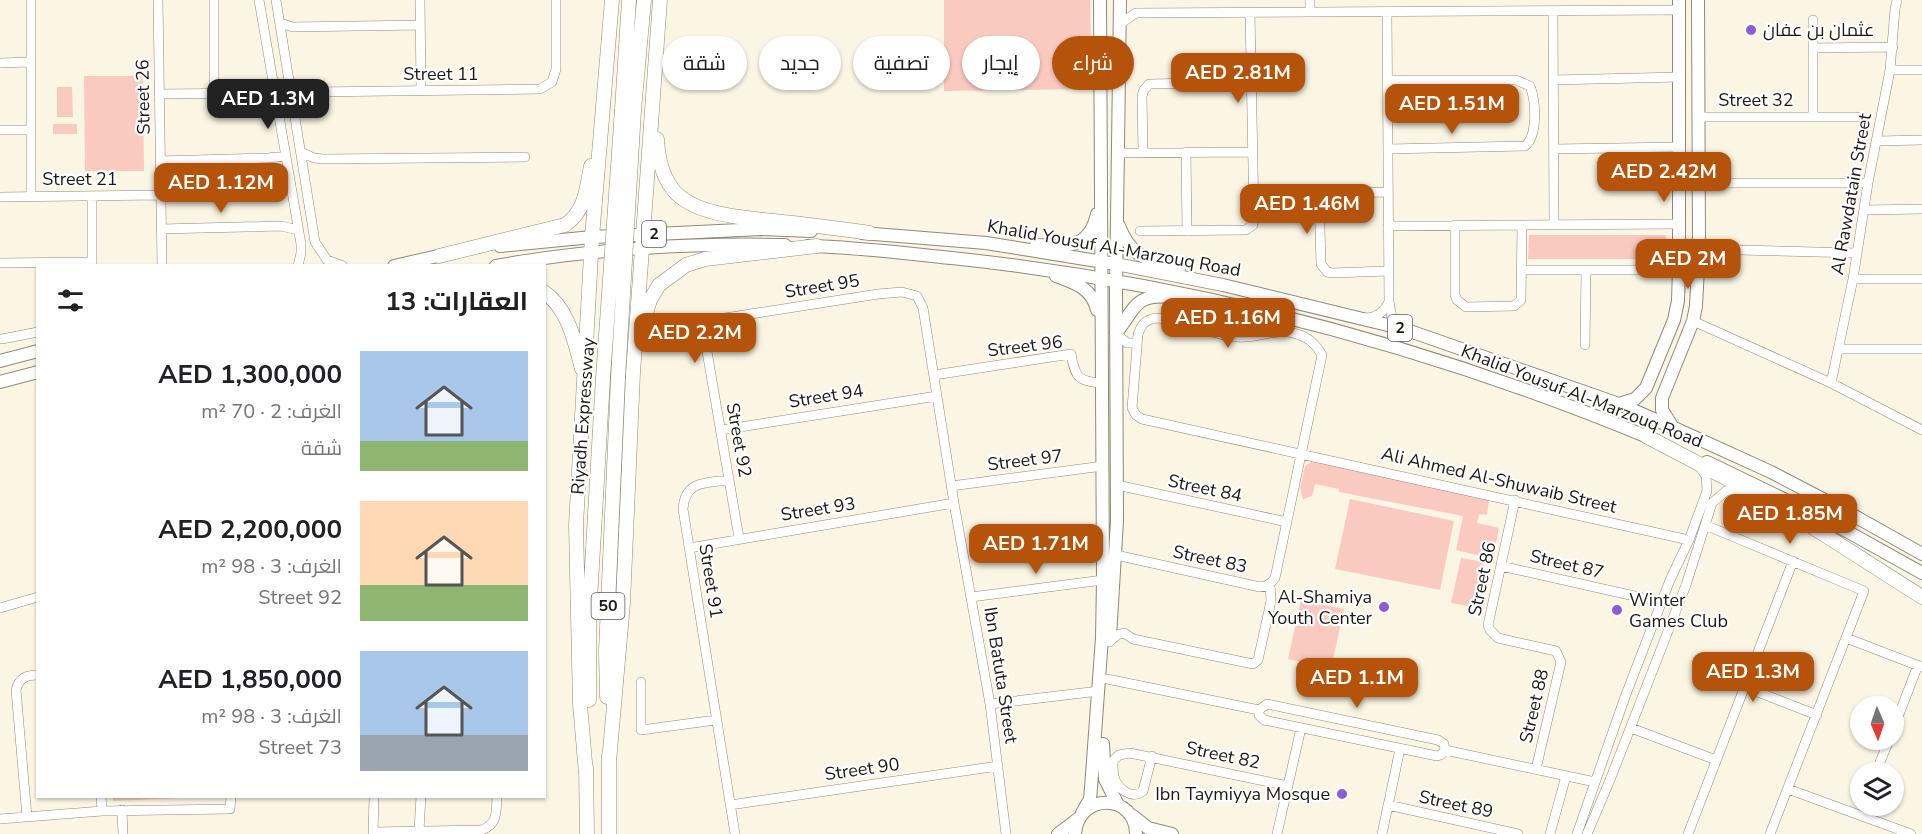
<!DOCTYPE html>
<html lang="ar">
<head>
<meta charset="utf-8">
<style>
	body { margin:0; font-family:"Nunito Sans",Cairo,sans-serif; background:#f6f6f6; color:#202124; direction:rtl; height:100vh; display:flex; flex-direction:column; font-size:22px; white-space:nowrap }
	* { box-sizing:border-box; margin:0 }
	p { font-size:20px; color:#757577 }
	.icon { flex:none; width:33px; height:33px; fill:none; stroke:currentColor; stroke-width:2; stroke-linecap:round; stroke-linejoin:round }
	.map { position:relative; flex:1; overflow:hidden; direction:ltr }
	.details { position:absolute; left:36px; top:264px; width:510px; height:534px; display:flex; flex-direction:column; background:#fff; border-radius:0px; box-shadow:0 2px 4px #0004; direction:rtl }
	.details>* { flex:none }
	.guide { position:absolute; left:564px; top:36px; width:570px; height:54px; direction:rtl; display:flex; gap:12px }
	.needle { width:39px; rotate:178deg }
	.controls { position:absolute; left:1850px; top:696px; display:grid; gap:12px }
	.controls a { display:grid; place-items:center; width:54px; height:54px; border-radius:50%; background:#fff; box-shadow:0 2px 4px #0004; font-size:30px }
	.price { position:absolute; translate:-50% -51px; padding:0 14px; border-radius:12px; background:#b45309; color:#fff; font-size:20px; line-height:39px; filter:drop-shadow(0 2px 3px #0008) }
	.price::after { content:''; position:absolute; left:50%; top:36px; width:18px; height:14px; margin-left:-9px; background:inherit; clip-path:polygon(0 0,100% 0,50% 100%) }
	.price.active { background:#222; color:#fff }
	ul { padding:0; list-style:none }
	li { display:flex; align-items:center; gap:18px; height:150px; padding:0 18px }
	li span { display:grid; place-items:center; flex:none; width:168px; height:120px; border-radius:0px; color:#555 }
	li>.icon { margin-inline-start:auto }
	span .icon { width:72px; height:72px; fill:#fffc; stroke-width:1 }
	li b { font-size:26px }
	h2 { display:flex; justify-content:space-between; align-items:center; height:72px; padding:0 18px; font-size:26px }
	.pill { padding:0 21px; border-radius:27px; background:#fff; box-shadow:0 2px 4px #0004; font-size:21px; line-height:54px }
	.pill.active { background:#b45309; color:#fff }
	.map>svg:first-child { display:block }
	.green { fill:#facac1 }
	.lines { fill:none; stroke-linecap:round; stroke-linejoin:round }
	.minor-casing { stroke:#8f8a7a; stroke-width:10 }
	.major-casing { stroke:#8f8a7a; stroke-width:14 }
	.highway-casing { stroke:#8f8a7a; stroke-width:15 }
	.minor { stroke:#fff; stroke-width:9 }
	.major { stroke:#fff; stroke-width:12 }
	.highway { stroke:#fff; stroke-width:14 }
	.highway-bridge-casing { stroke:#8f8a7a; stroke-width:15; stroke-linecap:butt }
	.highway-bridge { stroke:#fff; stroke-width:14 }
	.poi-dot { fill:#8c5cd5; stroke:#fff; stroke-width:2 }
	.labels { text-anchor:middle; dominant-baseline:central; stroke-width:4.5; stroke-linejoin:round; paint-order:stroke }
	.shield { fill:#fff; stroke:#605f5a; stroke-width:1.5 }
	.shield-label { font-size:16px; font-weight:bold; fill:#1c1a14 }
	.poi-label { font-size:18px; fill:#1c1a14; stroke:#fff; text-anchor:start }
	.street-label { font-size:18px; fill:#1c1a14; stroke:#fff }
</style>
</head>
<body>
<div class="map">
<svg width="1922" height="834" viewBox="0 0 1922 834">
	<rect width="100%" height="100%" fill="#fbf6e4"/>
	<path class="green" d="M 944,0 L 1090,0 L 1092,89 L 944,91 Z
		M 84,76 L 143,76 L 144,171 L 85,171 Z
		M 57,87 L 72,87 L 73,117 L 57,117 Z
		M 53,124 L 77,124 L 77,134 L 53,134 Z
		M 1529,235 L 1666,235 L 1666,259 L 1528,259 Z
		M 1313,461 L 1489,500 L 1487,515 L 1479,514 L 1477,523 L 1499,528 L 1493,559 L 1456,550 L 1463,516 L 1339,492 L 1339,489 L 1315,484 L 1312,496 L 1303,499 L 1300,488 L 1305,466 Z
		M 1350,499 L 1454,521 L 1440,590 L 1335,569 Z
		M 1461,558 L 1484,562 L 1474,607 L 1451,603 Z
		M 1301,600 L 1344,609 L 1331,669 L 1288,659 Z
		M 113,796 L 200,796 L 200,797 L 113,801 Z"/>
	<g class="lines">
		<defs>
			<path id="minor" d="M 31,0 L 31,196
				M 158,0 L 162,266
				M 259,0 L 301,244 L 301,253 L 298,266
				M 276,0 L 315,242 L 327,260 L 343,266
				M 420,0 L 421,90
				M 1553,11 L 1554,225
				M 1310,12 L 1310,0
				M 1387,12 L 1389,302 L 1392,318 L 1403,328
				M 1813,20 L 1813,117
				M 280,23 L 293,27 L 419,25
				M 1120,24 L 1136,13 L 1679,10
				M 1813,48 L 1893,47
				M 0,63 L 30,62
				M 1890,70 L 1922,70
				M 1388,80 L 1516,80 L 1530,86 C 1536,101 1538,136 1525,146 L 1388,149
				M 1553,80 L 1679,77
				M 290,84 L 298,89 L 314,92 L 540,89 L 552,82 L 556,69 L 556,0
				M 159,94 L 257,93 L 271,99 L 278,104
				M 214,94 L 214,0
				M 1699,117 L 1857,117
				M 0,130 L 31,130
				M 1877,141 L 1922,140
				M 1554,149 L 1679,147
				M 301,152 L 314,158 L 323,159 L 525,157
				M 1143,152 L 1142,96 L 1144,90 L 1149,84 L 1251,82
				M 1186,152 L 1187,231
				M 1119,153 L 1252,152
				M 160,161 L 268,158 L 286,156
				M 1699,183 L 1868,183
				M 1319,193 L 1321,264 L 1327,272 L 1332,273 L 1388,271
				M 1254,195 L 1388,192
				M 92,196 L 92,266
				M 0,197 L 161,195
				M 1865,210 L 1922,209
				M 1455,225 L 1455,295 L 1457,300 L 1466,307 L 1514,306 L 1521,300 L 1522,226
				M 1388,226 L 1679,224
				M 161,229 L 281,226 L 298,230
				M 1140,231 L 1246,230 L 1253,225 L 1254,217 L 1250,13
				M 1699,249 L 1856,253
				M 0,263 L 92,262
				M 1522,270 L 1647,270
				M 1853,279 L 1922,279
				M 1365,318 C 1377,318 1384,312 1389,302
				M 1693,321 L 1831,383 L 1922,430
				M 1116,333 L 1127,343 L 1137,343
				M 2,339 L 38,332
				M 1585,345 L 1586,270
				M 1838,349 L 1922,349
				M 934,375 L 1071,354 C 1075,378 1079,382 1103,383
				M 1831,383 L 1853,279 L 1868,183 L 1890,70 L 1895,9 L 1897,0
				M 721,430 L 937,396
				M 729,480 C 707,483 685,480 683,509 L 735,834
				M 1117,485 L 1287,522
				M 951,486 L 1103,466
				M 1515,500 L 1488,625 L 1490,630 L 1498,638 L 1556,651 L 1561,662 L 1536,769
				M 1705,525 L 1864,591 L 1770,834
				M 739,538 L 705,340 C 703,329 709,323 719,319 L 878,294 L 902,292 L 917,296 L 923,308 L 954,503 L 990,704 L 1006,834
				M 689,548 L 954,503
				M 1116,555 L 1260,587 C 1267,586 1271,584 1275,578 L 1322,355 C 1315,343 1307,336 1293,333 C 1275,328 1257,339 1238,337 C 1211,335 1184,320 1156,318 C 1145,320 1142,324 1138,334 L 1132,408 L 1136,415 L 1142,419 L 1689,540
				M 1501,566 L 1661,602
				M 971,597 L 1103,580
				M 0,608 L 38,597
				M 1846,638 L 1922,667
				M 1109,642 L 1117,635 L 1124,633 L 1133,639 L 1253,664 L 1258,660 L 1271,601 L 1270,584
				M 1107,679 L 1259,710
				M 641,682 L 641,730 L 716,720
				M 1745,687 L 1817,715
				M 990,704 L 1099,691
				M 1259,710 L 1259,715 L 1264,720 L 1437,756 L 1441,755 L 1445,750
				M 1259,710 L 1267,704 L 1438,740 L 1444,744 L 1445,750
				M 1631,728 L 1716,760
				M 1893,730 L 1918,665
				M 1445,750 L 1595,782
				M 1152,756 L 1143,791 C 1132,800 1117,789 1114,776 C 1113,771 1113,766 1113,761 L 1119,755 L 1130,753 L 1288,786
				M 1876,772 L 1889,740
				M 1788,789 L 1911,834
				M 101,796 L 102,811
				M 730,805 L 998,766
				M 1388,805 L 1518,834
				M 122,810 L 123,834
				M 27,817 L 16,690 C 19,678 26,675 38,675
				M 0,819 L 102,811 L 230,809 L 231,796
				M 419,831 L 421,796
				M 373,832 L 481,830 C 498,825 496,812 497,796
				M 373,834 L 374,796
				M 1277,834 L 1301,728
				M 1382,834 L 1400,749
				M 1550,834 L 1566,776
				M 1577,834 L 1625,697 L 1670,580 L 1689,540 L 1707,491 L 1706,476 L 1698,464
				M 1587,834 L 1610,780 L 1686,585 L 1712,503 L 1726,491 L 1735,489 L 1743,492
				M 1688,834 L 1793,561"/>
			<path id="major" d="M 1119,226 C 1132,259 1148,259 1179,269
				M 862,233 L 986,243 L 1116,264 L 1223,285 L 1404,329 L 1619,404 L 1672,427 L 1771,472 L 1842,509 L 1922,554
				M 1036,245 C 1066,246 1089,250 1097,214
				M 500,246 L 592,237 L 761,229 L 811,231
				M 808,246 C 859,247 910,254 961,259 C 1199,285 1434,348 1655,440
				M 394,266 L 447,254
				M 496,266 C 587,249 692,243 785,245
				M 1056,276 C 1075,283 1092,288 1097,310
				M 1116,333 C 1137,307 1133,294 1172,297
				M 0,361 L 38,351
				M 0,382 L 38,372
				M 1619,404 L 1635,399 L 1646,388 L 1674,320 L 1678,301 L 1679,269 L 1679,0
				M 1672,426 L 1662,410 L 1662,398 L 1693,321 L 1696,306 L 1699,249 L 1698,0
				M 1707,462 L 1825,519 L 1922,573
				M 1110,637 L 1117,521 L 1116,291 L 1120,0
				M 1103,744 L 1105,779 L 1118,805
				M 1082,813 L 1090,799 L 1091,788 L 1102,638 L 1103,580 L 1100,0
				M 1133,816 L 1148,828 L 1172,834
				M 1058,834 L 1079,818
				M 1075,834 C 1078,792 1136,793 1136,834"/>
			<path id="highway" d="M 622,110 L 629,0
				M 634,110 L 644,0
				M 657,139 C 658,159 662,179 677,194 C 701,217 752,218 783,222 C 812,225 841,229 870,233
				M 439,256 L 565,225 C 586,210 586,190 591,166
				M 544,292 C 569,309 575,343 582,369
				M 642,327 L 650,300 L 659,285 L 686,265 L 705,259 L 817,246
				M 1646,436 L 1781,507 L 1922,597
				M 607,697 L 606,651 L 618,378
				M 589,700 L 589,617 L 603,378
				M 609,762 L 623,603 L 633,373 L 660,0
				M 586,767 L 587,834
				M 586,774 L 580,704 L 576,525 L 592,237 L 612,0
				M 609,834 L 609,755"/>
		</defs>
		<use href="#minor" class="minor-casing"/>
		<use href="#major" class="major-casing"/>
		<use href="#highway" class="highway-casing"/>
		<use href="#minor" class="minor"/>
		<use href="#major" class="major"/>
		<use href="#highway" class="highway"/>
		<defs>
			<path id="highway-bridge" d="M 603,378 L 622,110
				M 618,378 L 634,110"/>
		</defs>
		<use href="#highway-bridge" class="highway-bridge-casing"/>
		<use href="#highway-bridge" class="highway-bridge"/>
	</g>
	<g class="poi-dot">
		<circle cx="1751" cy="30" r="6"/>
		<circle cx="1384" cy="607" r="6"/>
		<circle cx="1617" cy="610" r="6"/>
		<circle cx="1342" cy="794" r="6"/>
	</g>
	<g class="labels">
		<g class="shield">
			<rect x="642" y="221" width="24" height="26" rx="4.5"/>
			<rect x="1388" y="315" width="24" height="26" rx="4.5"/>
			<rect x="591.5" y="593" width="33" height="26" rx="4.5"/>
		</g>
		<g class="shield-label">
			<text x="654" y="234">2</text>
			<text x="1400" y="328">2</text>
			<text x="608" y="606">50</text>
		</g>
		<g class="poi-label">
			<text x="1763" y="30">عثمان بن عفان</text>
			<text x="1372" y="597" text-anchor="end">Al-Shamiya<tspan x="1372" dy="21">Youth Center</tspan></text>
			<text x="1629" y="600">Winter<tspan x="1629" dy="21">Games Club</tspan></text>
			<text x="1330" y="794" text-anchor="end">Ibn Taymiyya Mosque</text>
		</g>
		<g class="street-label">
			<text x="441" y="74">Street 11</text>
			<text transform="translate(143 97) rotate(-91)">Street 26</text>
			<text x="1756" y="100">Street 32</text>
			<text x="80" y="179">Street 21</text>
			<text transform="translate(1851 194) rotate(-80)">Al Rawdatain Street</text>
			<text transform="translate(1114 248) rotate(10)">Khalid Yousuf Al-Marzouq Road</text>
			<text transform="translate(822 286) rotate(-9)">Street 95</text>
			<text transform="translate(1025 346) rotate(-7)">Street 96</text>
			<text transform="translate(826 396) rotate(-9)">Street 94</text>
			<text transform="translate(1582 396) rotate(21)">Khalid Yousuf Al-Marzouq Road</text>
			<text transform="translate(583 416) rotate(-86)">Riyadh Expressway</text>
			<text transform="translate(739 440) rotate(80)">Street 92</text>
			<text transform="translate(1025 460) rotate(-7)">Street 97</text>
			<text transform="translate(1499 480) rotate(13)">Ali Ahmed Al-Shuwaib Street</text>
			<text transform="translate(1205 488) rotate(12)">Street 84</text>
			<text transform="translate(818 509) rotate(-9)">Street 93</text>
			<text transform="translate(1210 559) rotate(12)">Street 83</text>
			<text transform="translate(1567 564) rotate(13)">Street 87</text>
			<text transform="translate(1482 579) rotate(-78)">Street 86</text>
			<text transform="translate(711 581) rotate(81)">Street 91</text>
			<text transform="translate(1001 675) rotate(81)">Ibn Batuta Street</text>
			<text transform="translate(1534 706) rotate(-77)">Street 88</text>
			<text transform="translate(1223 755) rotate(12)">Street 82</text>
			<text transform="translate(862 769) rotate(-8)">Street 90</text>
			<text transform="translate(1456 804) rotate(12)">Street 89</text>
		</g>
	</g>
</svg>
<div class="controls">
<a><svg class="needle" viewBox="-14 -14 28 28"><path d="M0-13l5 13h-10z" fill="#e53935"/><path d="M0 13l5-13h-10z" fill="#757577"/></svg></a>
<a><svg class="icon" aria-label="layers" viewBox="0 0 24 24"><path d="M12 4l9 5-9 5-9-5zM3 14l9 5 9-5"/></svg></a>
</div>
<b class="price" style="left:1238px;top:104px">AED 2.81M</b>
<b class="price active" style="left:268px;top:130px">AED 1.3M</b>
<b class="price" style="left:1452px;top:135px">AED 1.51M</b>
<b class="price" style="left:1664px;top:203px">AED 2.42M</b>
<b class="price" style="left:221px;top:214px">AED 1.12M</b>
<b class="price" style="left:1307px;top:235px">AED 1.46M</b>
<b class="price" style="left:1688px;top:290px">AED 2M</b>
<b class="price" style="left:1228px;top:349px">AED 1.16M</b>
<b class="price" style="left:695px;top:364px">AED 2.2M</b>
<b class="price" style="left:1790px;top:545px">AED 1.85M</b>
<b class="price" style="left:1036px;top:575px">AED 1.71M</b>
<b class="price" style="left:1753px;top:703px">AED 1.3M</b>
<b class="price" style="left:1357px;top:709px">AED 1.1M</b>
<div class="guide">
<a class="pill active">شراء</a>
<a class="pill">إيجار</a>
<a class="pill">تصفية</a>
<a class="pill">جديد</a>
<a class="pill">شقة</a>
</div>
<section class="details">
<h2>العقارات: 13<svg class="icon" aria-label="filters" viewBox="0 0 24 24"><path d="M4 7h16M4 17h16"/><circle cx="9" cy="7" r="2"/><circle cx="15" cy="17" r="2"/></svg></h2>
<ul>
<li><span style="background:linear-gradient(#a9c7e8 75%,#8fb573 0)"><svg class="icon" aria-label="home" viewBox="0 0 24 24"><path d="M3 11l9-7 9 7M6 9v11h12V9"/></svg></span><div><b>AED 1,300,000</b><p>الغرف: 2 · 70 m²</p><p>شقة</p></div></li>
<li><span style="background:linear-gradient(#ffd9b3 70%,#8fb573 0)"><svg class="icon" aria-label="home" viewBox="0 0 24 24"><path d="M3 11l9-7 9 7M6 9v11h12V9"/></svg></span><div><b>AED 2,200,000</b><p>الغرف: 3 · 98 m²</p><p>Street 92</p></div></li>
<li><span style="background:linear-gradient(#a9c7e8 70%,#9aa5b1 0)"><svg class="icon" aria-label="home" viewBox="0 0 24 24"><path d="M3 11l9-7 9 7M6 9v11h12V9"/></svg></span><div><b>AED 1,850,000</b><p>الغرف: 3 · 98 m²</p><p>Street 73</p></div></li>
</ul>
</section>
</div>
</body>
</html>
